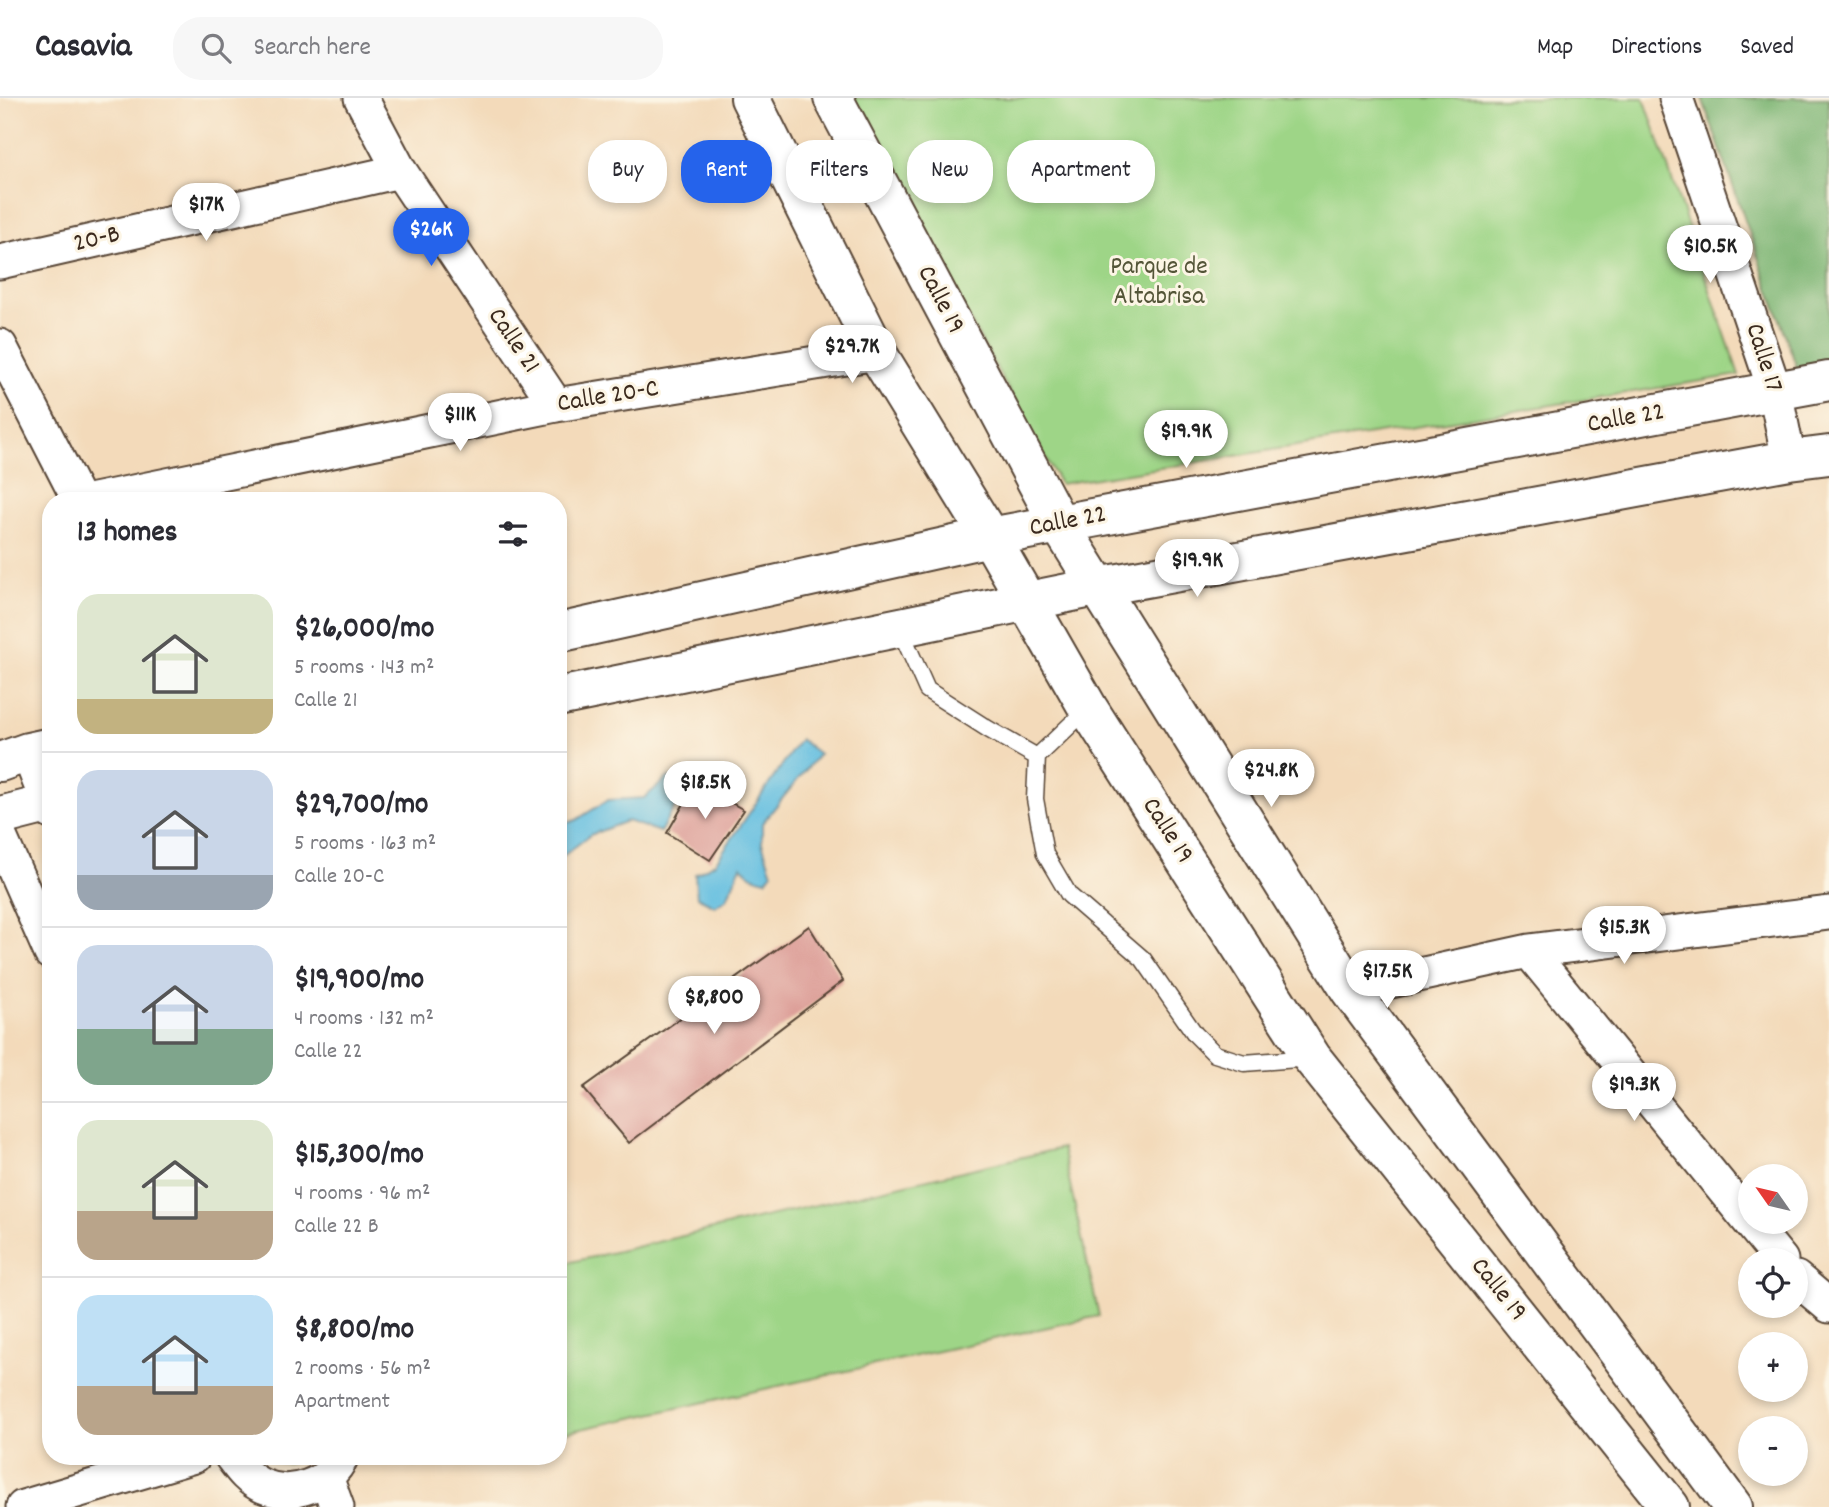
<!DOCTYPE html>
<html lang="en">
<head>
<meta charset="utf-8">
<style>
	body { margin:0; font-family:Dekko,sans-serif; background:#f7f7f7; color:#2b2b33; height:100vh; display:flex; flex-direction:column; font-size:26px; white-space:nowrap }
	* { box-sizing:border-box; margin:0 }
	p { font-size:23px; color:#7c7c81 }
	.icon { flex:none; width:38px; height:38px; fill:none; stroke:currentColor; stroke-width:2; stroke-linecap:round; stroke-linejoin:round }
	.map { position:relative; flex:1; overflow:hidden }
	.sheet { position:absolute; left:42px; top:394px; width:525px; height:973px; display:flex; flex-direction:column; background:#fff; border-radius:28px; box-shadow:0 4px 10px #0003 }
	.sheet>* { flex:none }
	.guide { position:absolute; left:588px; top:42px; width:665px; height:63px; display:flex; gap:14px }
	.needle { width:46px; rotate:304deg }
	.buttons { position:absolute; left:1738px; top:1066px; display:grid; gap:14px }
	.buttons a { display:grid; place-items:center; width:70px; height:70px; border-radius:50%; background:#fff; box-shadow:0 4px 10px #0003; font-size:35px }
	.price { position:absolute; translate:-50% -60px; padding:0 16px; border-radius:24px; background:#fff; color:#222; font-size:23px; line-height:46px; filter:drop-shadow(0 2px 4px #0008) }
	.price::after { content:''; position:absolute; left:50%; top:42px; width:21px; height:16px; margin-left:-10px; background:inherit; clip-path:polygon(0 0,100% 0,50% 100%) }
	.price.active { background:#2563eb; color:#fff }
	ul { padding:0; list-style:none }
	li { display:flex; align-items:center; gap:21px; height:175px; padding:0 35px }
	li+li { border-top:2px solid #e1e1e2 }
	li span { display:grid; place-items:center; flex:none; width:196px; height:140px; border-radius:21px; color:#555 }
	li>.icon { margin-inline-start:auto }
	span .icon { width:84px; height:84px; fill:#fffc; stroke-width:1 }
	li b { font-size:30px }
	h2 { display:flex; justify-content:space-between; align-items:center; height:84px; padding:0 35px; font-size:30px }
	.chip { padding:0 24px; border-radius:28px; background:#fff; box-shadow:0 4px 10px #0003; font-size:24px; line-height:63px }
	.chip.active { background:#2563eb; color:#fff }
	header { display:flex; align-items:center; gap:42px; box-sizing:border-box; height:98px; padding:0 35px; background:#fff; border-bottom:2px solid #e1e1e2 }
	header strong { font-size:33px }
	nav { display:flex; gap:38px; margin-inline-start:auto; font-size:24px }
	.search { width:490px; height:63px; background:#f7f7f7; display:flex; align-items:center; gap:18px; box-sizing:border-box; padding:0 24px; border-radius:28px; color:#7c7c81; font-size:26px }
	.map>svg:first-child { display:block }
	.green { fill:#9ed587; stroke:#6c8052; stroke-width:2 }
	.forest { fill:#7eb674; stroke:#5c7049; stroke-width:2 }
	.water { fill:#62bee0; stroke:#4e747f; stroke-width:2 }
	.building { fill:#dc9c96 }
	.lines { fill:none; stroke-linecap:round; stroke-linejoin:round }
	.service-casing { stroke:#574435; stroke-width:19 }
	.minor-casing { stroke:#574435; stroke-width:37 }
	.tertiary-casing { stroke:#574435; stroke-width:42 }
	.service { stroke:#fff; stroke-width:16 }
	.minor { stroke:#fff; stroke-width:33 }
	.tertiary { stroke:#fff; stroke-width:38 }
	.labels { text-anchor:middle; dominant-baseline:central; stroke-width:6; stroke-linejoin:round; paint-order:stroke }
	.street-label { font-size:26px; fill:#3b2a1e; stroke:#fcf5e5 }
	.park-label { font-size:26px; fill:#545538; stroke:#fcf5e5 }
</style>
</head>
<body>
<header>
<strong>Casavia</strong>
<div class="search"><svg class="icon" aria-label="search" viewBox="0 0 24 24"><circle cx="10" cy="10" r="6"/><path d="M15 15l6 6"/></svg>Search here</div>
<nav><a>Map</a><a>Directions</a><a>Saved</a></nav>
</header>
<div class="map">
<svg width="1829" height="1409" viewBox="0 0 1829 1409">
	<rect width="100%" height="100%" fill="#fcf5e5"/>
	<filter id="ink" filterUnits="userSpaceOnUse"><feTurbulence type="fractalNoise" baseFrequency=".0143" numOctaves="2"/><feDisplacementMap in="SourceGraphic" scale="14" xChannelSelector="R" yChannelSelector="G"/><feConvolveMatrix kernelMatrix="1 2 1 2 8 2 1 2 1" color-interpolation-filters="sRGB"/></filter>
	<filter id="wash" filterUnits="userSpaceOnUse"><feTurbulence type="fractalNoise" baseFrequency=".00686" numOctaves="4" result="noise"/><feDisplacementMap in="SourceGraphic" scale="28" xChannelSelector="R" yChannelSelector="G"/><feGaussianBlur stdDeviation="1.57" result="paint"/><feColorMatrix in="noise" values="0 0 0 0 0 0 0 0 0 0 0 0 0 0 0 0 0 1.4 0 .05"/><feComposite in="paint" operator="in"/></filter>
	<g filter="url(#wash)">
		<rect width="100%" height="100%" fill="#f3daba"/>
		<path class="green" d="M 848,0 L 1644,0 L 1739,277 L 1060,386 Z
			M 1062,1050 L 1099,1218 L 558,1336 L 558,1167 Z
			M 264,1358 L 310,1358 C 296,1367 278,1369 264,1358 Z
			M 415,1358 L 460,1358 L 415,1368 Z"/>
		<path class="forest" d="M 1702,0 L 1829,0 L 1829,267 L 1798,273 Z"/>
		<path class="water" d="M 800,641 L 819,656 L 762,725 L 762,745 L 772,775 L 766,782 C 754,780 749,776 741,768 L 727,800 L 715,808 L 697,799 L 695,776 L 715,765 Z
			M 669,679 L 686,690 L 660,734 L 627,723 L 590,737 L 558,762 L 558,728 L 576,722 L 608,702 L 644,700 Z"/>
		<g id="blocks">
			<path class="building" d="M 696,685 L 744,712 L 710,762 L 667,735 Z
				M 809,828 L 843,883 L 629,1045 L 583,990 Z"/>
		</g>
	</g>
	<g filter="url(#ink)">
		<use href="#blocks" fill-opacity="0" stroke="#574435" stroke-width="2"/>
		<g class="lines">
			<defs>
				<path id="service" d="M 899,529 L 927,592 L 988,631 L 1037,659 L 1088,610
					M 1037,659 L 1035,701 L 1045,756 L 1069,797 L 1143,861 L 1195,936 L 1215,956 L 1244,965 L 1311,960"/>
				<path id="minor" d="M 361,0 L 400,73 L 556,307
					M 1676,0 L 1775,293 L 1789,362
					M 0,164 L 400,73
					M 0,248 L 79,402
					M 94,402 L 556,307 L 877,255
					M 28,654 L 51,714
					M 0,739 L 51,855
					M 1529,853 L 1781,1162
					M 1350,892 L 1529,853 L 1829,815
					M 1796,1180 L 1829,1208
					M 231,1358 C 240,1370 248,1382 263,1388 C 291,1400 330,1387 342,1358
					M 326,1379 L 337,1409
					M 23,1409 L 194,1358"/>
				<path id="tertiary" d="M 750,0 L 877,255 L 990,439 L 1088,610 L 1312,960 L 1670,1409
					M 833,0 L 1059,426 L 1350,892 L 1733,1409
					M 558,535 L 990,439 L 1829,283
					M 558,599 L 1097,489 L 1789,362 L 1829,357
					M 0,664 L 28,654 L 51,649
					M 0,718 L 51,705"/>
			</defs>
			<use href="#service" class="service-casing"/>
			<use href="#minor" class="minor-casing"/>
			<use href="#tertiary" class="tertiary-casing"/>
			<use href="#service" class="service"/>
			<use href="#minor" class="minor"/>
			<use href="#tertiary" class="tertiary"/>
		</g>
	</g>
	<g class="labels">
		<g class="street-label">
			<text transform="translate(97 142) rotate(-13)">20-B</text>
			<text transform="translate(940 202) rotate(62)">Calle 19</text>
			<text transform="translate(513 243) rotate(56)">Calle 21</text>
			<text transform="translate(1763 260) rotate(72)">Calle 17</text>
			<text transform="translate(608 299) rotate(-9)">Calle 20-C</text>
			<text transform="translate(1626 321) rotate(-10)">Calle 22</text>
			<text transform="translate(1068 424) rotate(-11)">Calle 22</text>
			<text transform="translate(1167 733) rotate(57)">Calle 19</text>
			<text transform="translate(1498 1192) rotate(51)">Calle 19</text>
		</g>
		<g class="park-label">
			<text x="1159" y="169">Parque de<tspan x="1159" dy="30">Altabrisa</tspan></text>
		</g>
	</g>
</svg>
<div class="buttons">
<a><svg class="needle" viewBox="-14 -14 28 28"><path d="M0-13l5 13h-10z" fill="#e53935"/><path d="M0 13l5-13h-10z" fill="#7c7c81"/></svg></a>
<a><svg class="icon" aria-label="locate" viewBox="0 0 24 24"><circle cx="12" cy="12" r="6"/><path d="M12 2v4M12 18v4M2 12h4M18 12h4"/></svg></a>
<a>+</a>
<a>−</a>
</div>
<b class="price" style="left:206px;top:145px">$17K</b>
<b class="price active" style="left:431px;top:170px">$26K</b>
<b class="price" style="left:1710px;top:187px">$10.5K</b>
<b class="price" style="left:852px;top:287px">$29.7K</b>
<b class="price" style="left:460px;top:355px">$11K</b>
<b class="price" style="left:1186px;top:372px">$19.9K</b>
<b class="price" style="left:1197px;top:501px">$19.9K</b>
<b class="price" style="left:1271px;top:711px">$24.8K</b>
<b class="price" style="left:705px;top:723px">$18.5K</b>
<b class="price" style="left:1624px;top:868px">$15.3K</b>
<b class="price" style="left:1387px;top:912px">$17.5K</b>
<b class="price" style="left:714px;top:938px">$8,800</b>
<b class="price" style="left:1634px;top:1025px">$19.3K</b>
<div class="guide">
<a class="chip">Buy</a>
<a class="chip active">Rent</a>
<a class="chip">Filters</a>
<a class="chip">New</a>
<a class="chip">Apartment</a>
</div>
<section class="sheet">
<h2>13 homes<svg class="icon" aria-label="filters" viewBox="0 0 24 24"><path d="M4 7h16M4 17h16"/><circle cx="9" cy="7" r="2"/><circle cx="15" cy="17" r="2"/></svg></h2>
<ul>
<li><span style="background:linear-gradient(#dfe7d0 75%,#c2b280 0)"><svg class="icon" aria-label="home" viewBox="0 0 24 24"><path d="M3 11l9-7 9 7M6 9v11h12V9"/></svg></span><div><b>$26,000/mo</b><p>5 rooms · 143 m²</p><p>Calle 21</p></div></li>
<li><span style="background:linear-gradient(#c9d6e8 75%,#9aa5b1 0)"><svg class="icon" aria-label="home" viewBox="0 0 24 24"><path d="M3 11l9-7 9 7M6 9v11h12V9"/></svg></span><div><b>$29,700/mo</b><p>5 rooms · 163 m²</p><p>Calle 20-C</p></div></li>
<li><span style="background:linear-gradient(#c9d6e8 60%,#7fa58c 0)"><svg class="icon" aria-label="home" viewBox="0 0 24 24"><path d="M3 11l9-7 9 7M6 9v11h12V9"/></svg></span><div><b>$19,900/mo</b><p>4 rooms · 132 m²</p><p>Calle 22</p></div></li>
<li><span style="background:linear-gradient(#dfe7d0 65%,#b9a48a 0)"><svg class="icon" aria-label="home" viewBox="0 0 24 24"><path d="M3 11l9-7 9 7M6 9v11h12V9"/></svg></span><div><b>$15,300/mo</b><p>4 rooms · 96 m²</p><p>Calle 22 B</p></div></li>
<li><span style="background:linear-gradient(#bfe0f5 65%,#b9a48a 0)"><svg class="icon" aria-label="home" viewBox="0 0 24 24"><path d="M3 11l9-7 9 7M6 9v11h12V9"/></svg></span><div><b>$8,800/mo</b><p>2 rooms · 56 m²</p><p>Apartment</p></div></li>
</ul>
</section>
</div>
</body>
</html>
